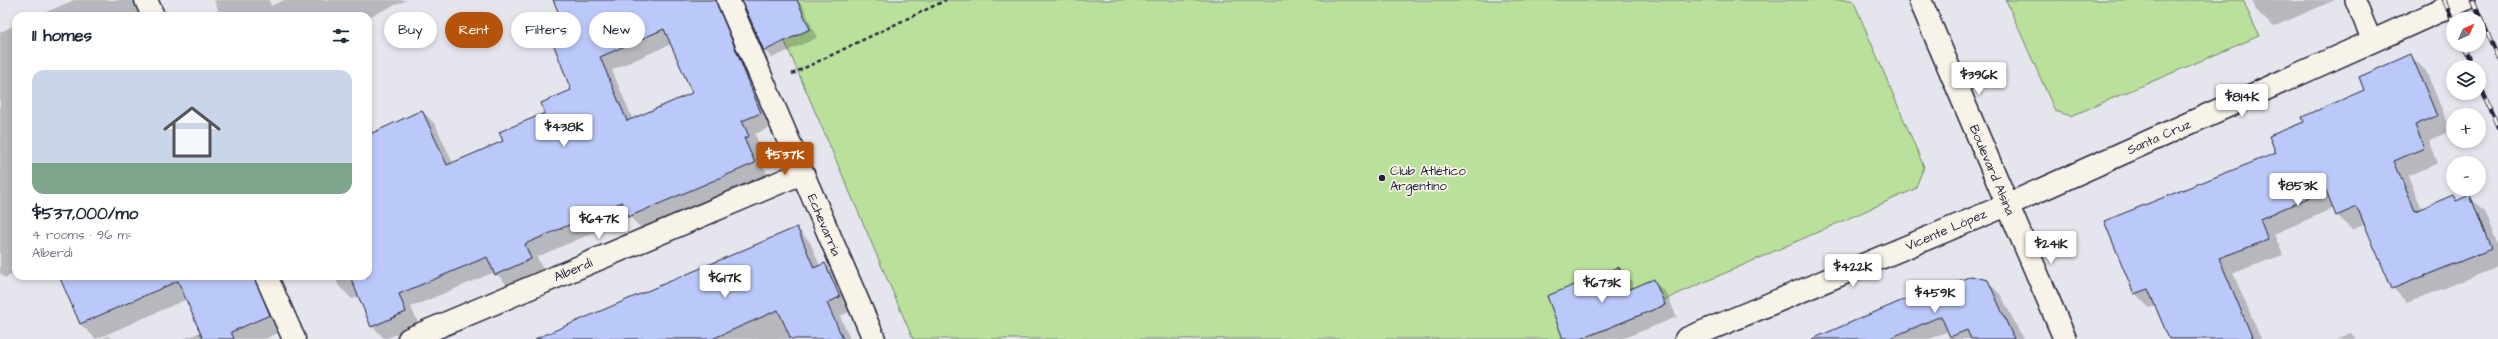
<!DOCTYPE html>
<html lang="en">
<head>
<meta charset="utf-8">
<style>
	body { margin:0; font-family:"Architects Daughter",sans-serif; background:#f2f2f3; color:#1f2937; height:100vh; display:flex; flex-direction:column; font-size:15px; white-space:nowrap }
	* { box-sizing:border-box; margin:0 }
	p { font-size:13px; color:#747a83 }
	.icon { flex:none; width:22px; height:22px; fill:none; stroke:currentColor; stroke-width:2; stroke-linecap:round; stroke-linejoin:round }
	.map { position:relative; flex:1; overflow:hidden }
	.panel { position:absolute; left:12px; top:12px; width:360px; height:268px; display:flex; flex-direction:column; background:#fff; border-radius:12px; box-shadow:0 2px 6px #0003 }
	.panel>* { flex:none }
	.guide { position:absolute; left:384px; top:12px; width:380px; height:36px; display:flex; gap:8px }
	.needle { width:26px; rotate:45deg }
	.buttons { position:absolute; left:2446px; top:12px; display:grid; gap:8px }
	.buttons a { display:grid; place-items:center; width:40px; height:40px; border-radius:50%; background:#fff; box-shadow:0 2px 6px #0003; font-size:20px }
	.price { position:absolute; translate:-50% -34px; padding:0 9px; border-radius:4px; background:#fff; color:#222; font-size:13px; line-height:26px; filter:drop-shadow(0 1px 2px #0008) }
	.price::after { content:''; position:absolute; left:50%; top:24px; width:12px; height:9px; margin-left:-6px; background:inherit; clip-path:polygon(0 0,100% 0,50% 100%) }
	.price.selected { background:#b45309; color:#fff }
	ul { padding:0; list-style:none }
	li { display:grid; align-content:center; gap:8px; height:212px; padding:0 20px }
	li+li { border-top:1px solid #e0e1e3 }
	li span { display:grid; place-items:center; height:124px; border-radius:12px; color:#555 }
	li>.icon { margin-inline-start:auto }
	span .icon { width:72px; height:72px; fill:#fffc; stroke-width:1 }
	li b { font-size:17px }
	h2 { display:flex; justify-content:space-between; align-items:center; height:48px; padding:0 20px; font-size:17px }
	.chip { padding:0 14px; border-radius:18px; background:#fff; box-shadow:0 2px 6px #0003; font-size:14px; line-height:36px }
	.chip.selected { background:#b45309; color:#fff }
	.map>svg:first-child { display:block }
	.green { fill:#bae19c; stroke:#6e826c }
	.shadow { fill:#0003; fill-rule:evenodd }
	.building { fill:#bac9f9; stroke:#22223b; fill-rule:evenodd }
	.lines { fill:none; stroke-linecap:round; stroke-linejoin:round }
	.lane-casing { stroke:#22223b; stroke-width:22 }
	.street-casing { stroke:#22223b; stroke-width:25 }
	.secondary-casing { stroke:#22223b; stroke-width:25 }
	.path { stroke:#22223b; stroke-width:2.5; stroke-dasharray:4 3; stroke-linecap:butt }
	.lane { stroke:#f7f3e8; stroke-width:19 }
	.street { stroke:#f7f3e8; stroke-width:22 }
	.secondary { stroke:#f7f3e8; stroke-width:22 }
	.rail-casing { stroke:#22223b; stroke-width:4.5 }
	.rail { stroke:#f7f3e8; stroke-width:3; stroke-dasharray:9; stroke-linecap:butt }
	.poi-dot { fill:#22223b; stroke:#f7f3e8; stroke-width:1.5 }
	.labels { text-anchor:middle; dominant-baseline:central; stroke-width:3.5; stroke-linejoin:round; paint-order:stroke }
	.street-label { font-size:13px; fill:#22223b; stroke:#f7f3e8 }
	.poi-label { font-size:13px; fill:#22223b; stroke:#f7f3e8; text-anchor:start }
</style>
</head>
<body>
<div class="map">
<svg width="2498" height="339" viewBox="0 0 2498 339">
	<rect width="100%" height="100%" fill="#e5e6ed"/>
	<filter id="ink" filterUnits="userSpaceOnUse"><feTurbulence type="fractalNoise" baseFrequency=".025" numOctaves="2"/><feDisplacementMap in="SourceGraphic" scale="8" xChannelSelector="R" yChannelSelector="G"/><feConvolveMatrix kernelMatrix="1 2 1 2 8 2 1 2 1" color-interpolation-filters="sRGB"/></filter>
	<g filter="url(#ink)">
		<path class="green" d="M 767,0 L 1853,0 L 1924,167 L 1915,189 L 1664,300 L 1665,305 L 1581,339 L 913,339 Z
			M 2006,0 L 2243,0 L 2259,36 L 2071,116 L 2055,111 Z"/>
		<path class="shadow" d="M 74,0 L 143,0 L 148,16 L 37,16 Z
			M 214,0 L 269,0 L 271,6 L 284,0 L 407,0 L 368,17 L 221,16 Z
			M 578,0 L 718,0 L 773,126 L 755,134 L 761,149 L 757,151 L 768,176 L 643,230 L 630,217 L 537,257 L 544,272 L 509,287 L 495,272 L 411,307 L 419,325 L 385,339 L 372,326 L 360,296 L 352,299 L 339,286 L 334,276 L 368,276 L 368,121 L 374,134 L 422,111 L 435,124 L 453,163 L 504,142 L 546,113 L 572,91 L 570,37 ZM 671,44 L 694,93 L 633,120 L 612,70 Z
			M 790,0 L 797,0 L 803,6 L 817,38 L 772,58 L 764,50 Z
			M 2252,0 L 2335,0 L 2273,27 L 2256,10 Z
			M 16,25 L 16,273 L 5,278 L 0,273 L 0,32 Z
			M 2411,56 L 2426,71 L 2451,131 L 2429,140 L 2438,163 L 2408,176 L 2422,209 L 2453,196 L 2458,201 L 2469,196 L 2484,211 L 2498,245 L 2498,267 L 2407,303 L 2393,288 L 2365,224 L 2352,230 L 2337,215 L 2334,208 L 2274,234 L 2283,255 L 2233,273 L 2261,339 L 2170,339 L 2156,306 L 2149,308 L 2135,293 L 2277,153 L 2305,122 L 2366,91 Z
			M 797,228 L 810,242 L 820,266 L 825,264 L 838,277 L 852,311 L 840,316 L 850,339 L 537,339 Z
			M 1619,268 L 1631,280 L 1634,288 L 1654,281 L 1666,293 L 1677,317 L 1622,339 L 1564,339 Z
			M 60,276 L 261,276 L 284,330 L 265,339 L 184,339 L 201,332 L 187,299 L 96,339 L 80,324 Z
			M 1987,281 L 2001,295 L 2023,339 L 1952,339 L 1948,331 L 1930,339 L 1863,339 L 1935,288 L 1939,291 Z
			M 2351,333 L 2356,339 L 2337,339 Z
			M 108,336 L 112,339 L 101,339 Z"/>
		<path class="building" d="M 553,0 L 716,0 L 761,113 L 742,121 L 749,136 L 744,138 L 755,163 L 628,217 L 622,202 L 525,244 L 531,259 L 495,275 L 487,257 L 399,294 L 406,312 L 371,327 L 350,276 L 368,276 L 368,135 L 422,110 L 447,165 L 503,141 L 499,132 L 545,113 L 541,103 L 571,90 L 553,43 L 569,36 ZM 664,29 L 692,93 L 627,121 L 600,57 Z
			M 742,0 L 797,0 L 810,29 L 764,51 Z
			M 2411,54 L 2437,116 L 2415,125 L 2424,148 L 2394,161 L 2415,211 L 2453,195 L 2456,201 L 2470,195 L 2491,249 L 2392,289 L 2357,207 L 2336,216 L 2326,190 L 2260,219 L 2268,240 L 2219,258 L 2253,339 L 2169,339 L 2148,289 L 2134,294 L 2104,221 L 2276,153 L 2269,136 L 2304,122 L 2302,117 L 2364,90 L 2359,77 Z
			M 797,227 L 814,268 L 825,263 L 840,297 L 827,303 L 843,339 L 791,339 L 778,310 L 712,339 L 535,339 Z
			M 1619,267 L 1628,290 L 1654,279 L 1665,305 L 1581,339 L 1563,339 L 1547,296 Z
			M 59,276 L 254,276 L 270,315 L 231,332 L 234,339 L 203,339 L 178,281 L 80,324 Z
			M 1971,276 L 1988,280 L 2014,339 L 1971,339 L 1967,330 L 1950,337 L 1941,316 L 1888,339 L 1812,339 L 1936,286 L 1937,290 Z"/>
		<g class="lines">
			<defs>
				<path id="lane" d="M 2355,0 L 2372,41"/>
				<path id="street" d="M 146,0 L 153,16
					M 728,0 L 874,339
					M 266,276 L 294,339
					M 409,339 L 802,173
					M 1686,339 L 2007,205 L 2464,0"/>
				<path id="secondary" d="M 1920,0 L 2065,339"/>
			</defs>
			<use href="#lane" class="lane-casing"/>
			<use href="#street" class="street-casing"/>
			<use href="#secondary" class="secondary-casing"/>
			<path class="path" d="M 792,74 L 946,0"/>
			<use href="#lane" class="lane"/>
			<use href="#street" class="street"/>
			<use href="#secondary" class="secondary"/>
			<defs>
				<path id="rail" d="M 2444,0 L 2453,22
					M 2473,0 L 2498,58
					M 2463,45 L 2472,67
					M 2479,83 L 2498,127"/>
			</defs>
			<use href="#rail" class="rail-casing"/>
			<use href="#rail" class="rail"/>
		</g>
	</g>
	<circle class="poi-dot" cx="1382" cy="178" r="4"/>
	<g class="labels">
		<g class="street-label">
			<text transform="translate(2159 137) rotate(-24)">Santa Cruz</text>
			<text transform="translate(1992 170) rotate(67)">Boulevard Alsina</text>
			<text transform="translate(824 225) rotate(67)">Echevarría</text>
			<text transform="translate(1946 230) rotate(-23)">Vicente López</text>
			<text transform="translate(573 270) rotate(-23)">Alberdi</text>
		</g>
		<g class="poi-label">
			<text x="1390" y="171">Club Atlético<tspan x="1390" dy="15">Argentino</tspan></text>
		</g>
	</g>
</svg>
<div class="buttons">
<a><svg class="needle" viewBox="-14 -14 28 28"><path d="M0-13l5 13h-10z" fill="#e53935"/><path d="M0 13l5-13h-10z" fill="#747a83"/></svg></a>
<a><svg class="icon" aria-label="layers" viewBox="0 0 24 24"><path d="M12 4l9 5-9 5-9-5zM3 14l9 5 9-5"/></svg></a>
<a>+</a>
<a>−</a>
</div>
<b class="price" style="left:1979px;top:96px">$396K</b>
<b class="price" style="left:2242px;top:118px">$814K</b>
<b class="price" style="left:564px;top:148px">$438K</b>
<b class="price selected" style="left:785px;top:176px">$537K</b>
<b class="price" style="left:2298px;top:207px">$853K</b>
<b class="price" style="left:599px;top:240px">$647K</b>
<b class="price" style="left:2051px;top:265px">$241K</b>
<b class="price" style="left:1853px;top:288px">$422K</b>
<b class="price" style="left:725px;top:299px">$617K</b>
<b class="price" style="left:1602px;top:304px">$673K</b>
<b class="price" style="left:1935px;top:314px">$459K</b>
<div class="guide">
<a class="chip">Buy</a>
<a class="chip selected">Rent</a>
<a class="chip">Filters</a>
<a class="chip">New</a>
</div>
<section class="panel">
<h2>11 homes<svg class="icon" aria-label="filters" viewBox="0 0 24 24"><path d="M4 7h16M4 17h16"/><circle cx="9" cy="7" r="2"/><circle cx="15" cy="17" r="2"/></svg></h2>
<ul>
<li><span style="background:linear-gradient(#c9d6e8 75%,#7fa58c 0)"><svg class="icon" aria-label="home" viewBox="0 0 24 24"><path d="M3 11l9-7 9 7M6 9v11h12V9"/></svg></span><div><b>$537,000/mo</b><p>4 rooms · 96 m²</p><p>Alberdi</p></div></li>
</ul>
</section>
</div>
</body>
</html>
